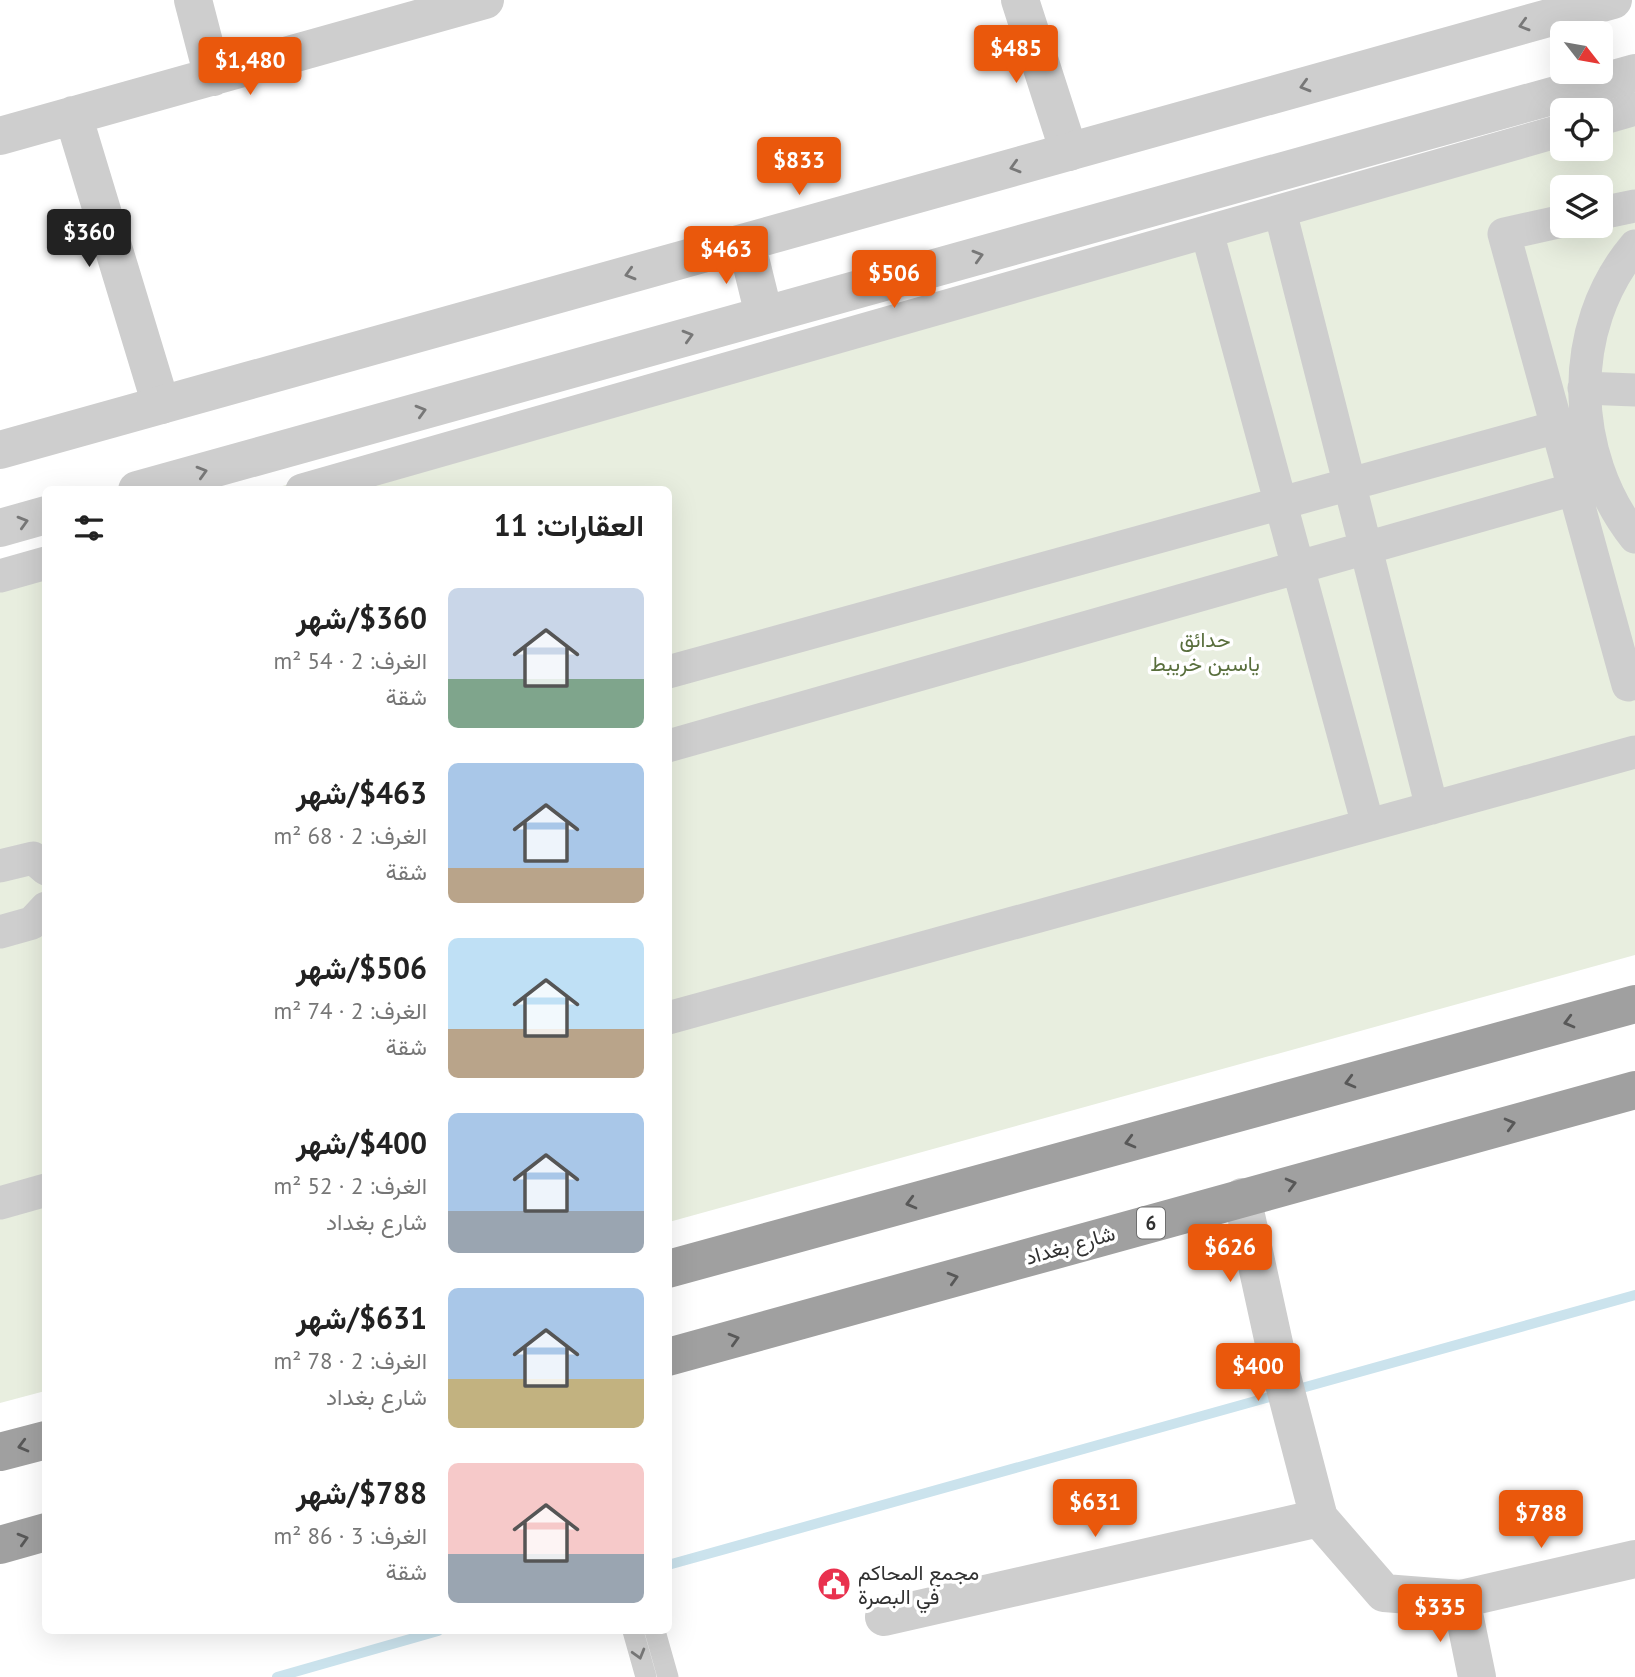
<!DOCTYPE html>
<html lang="ar">
<head>
<meta charset="utf-8">
<style>
	body { margin:0; font-family:"PT Sans",Vazirmatn,sans-serif; background:#f2f2f2; color:#222; direction:rtl; height:100vh; display:flex; flex-direction:column; font-size:26px; white-space:nowrap }
	* { box-sizing:border-box; margin:0 }
	p { font-size:23px; color:#767676 }
	.icon { flex:none; width:38px; height:38px; fill:none; stroke:currentColor; stroke-width:2; stroke-linecap:round; stroke-linejoin:round }
	.map { position:relative; flex:1; overflow:hidden; direction:ltr }
	.sheet { position:absolute; left:42px; top:486px; width:630px; height:1148px; display:flex; flex-direction:column; background:#fff; border-radius:10px; box-shadow:0 7px 28px #0002; direction:rtl }
	.sheet>* { flex:none }
	.needle { width:46px; rotate:121deg }
	.fabs { position:absolute; left:1550px; top:21px; display:grid; gap:14px }
	.fabs a { display:grid; place-items:center; width:63px; height:63px; border-radius:10px; background:#fff; box-shadow:0 7px 28px #0002; font-size:35px }
	.price { position:absolute; translate:-50% -60px; padding:0 16px; border-radius:7px; background:#ea580c; color:#fff; font-size:23px; line-height:46px; filter:drop-shadow(0 2px 4px #0008) }
	.price::after { content:''; position:absolute; left:50%; top:42px; width:21px; height:16px; margin-left:-10px; background:inherit; clip-path:polygon(0 0,100% 0,50% 100%) }
	.price.selected { background:#222; color:#fff }
	ul { padding:0; list-style:none }
	li { display:flex; align-items:center; gap:21px; height:175px; padding:0 28px }
	li span { display:grid; place-items:center; flex:none; width:196px; height:140px; border-radius:10px; color:#555 }
	li>.icon { margin-inline-start:auto }
	span .icon { width:84px; height:84px; fill:#fffc; stroke-width:1 }
	li b { font-size:30px }
	h2 { display:flex; justify-content:space-between; align-items:center; height:84px; padding:0 28px; font-size:30px }
	.map>svg:first-child { display:block }
	.green { fill:#e8eedf; fill-rule:evenodd }
	.lines { fill:none; stroke-linecap:round; stroke-linejoin:round }
	.stream { stroke:#cbe3ed; stroke-width:10 }
	.service { stroke:#cecece; stroke-width:21 }
	.pedestrian { stroke:#cecece; stroke-width:33 }
	.minor { stroke:#cecece; stroke-width:38 }
	.tertiary { stroke:#cecece; stroke-width:38 }
	.trunk { stroke:#a0a0a0; stroke-width:38 }
	.oneway { stroke:#787878 }
	.oneway2 { stroke:#585858 }
	.labels { text-anchor:middle; dominant-baseline:central; stroke-width:7; stroke-linejoin:round; paint-order:stroke }
	.shield { fill:#fff; stroke:#6f6f6f; stroke-width:2 }
	.shield-label { font-size:19px; font-weight:bold; fill:#313131 }
	.park-label { font-size:21px; fill:#586e3c; stroke:#fff }
	.street-label { font-size:21px; fill:#313131; stroke:#fff }
	.poi-label { font-size:21px; fill:#313131; stroke:#fff; text-anchor:start }
</style>
</head>
<body>
<div class="map">
<svg width="1635" height="1677" viewBox="0 0 1635 1677">
	<rect width="100%" height="100%" fill="#fff"/>
	<path class="green" d="M 1635,106 L 1635,955 L 669,1222 L 668,490 L 268,490 L 1563,126 L 1563,149 L 1601,149 L 1601,116 ZM 1563,187 L 1601,187 L 1601,226 L 1563,226 Z
		M 45,552 L 45,1391 L 0,1403 L 0,565 Z"/>
	<g class="lines">
		<path class="stream" d="M 668,1565 L 1635,1295
			M 277,1677 L 438,1631"/>
		<path class="service" d="M 633,1631 L 646,1677
			M 655,1631 L 668,1677"/>
		<path class="pedestrian" d="M 1601,119 L 1635,109
			M 1280,211 L 1432,808
			M 1601,213 L 1635,206
			M 1563,221 L 1504,234 L 1628,685 L 1635,683
			M 1207,232 L 1368,825
			M 1635,246 C 1566,328 1570,455 1635,537
			M 1584,388 L 1635,390
			M 302,490 L 1563,130
			M 0,576 L 46,563
			M 668,672 L 1557,427
			M 668,746 L 1574,489
			M 0,866 L 33,858 L 46,869
			M 0,932 L 32,923 L 46,908
			M 668,1018 L 1635,752
			M 0,1203 L 46,1190"/>
		<path class="minor" d="M 193,0 L 213,77
			M 1020,0 L 1069,152
			M 73,115 L 161,405
			M 0,136 L 485,0
			M 1242,1197 L 1277,1357 L 1319,1518 L 1384,1593 L 1461,1599 L 1635,1559
			M 1461,1599 L 1477,1677
			M 884,1617 L 1319,1518"/>
		<path class="tertiary" d="M 746,242 L 764,315
			M 0,450 L 1613,0
			M 137,490 L 1635,73
			M 0,528 L 46,515"/>
		<path class="trunk" d="M 668,1269 L 1635,1004
			M 668,1357 L 1635,1090
			M 0,1452 L 46,1440
			M 0,1545 L 46,1532"/>
	</g>
	<defs><path id="oneway-chevron" d="M-2-3.5L2.5 0L-2 3.5" fill="none" stroke-width="1.6" stroke-linecap="round" stroke-linejoin="round" transform="scale(1.75)"/></defs>
	<g class="oneway">
		<use href="#oneway-chevron" transform="translate(1524 25) rotate(164)"/>
		<use href="#oneway-chevron" transform="translate(1305 86) rotate(164)"/>
		<use href="#oneway-chevron" transform="translate(1015 167) rotate(164)"/>
		<use href="#oneway-chevron" transform="translate(978 256) rotate(-16)"/>
		<use href="#oneway-chevron" transform="translate(630 274) rotate(164)"/>
		<use href="#oneway-chevron" transform="translate(688 336) rotate(-16)"/>
		<use href="#oneway-chevron" transform="translate(421 411) rotate(-16)"/>
		<use href="#oneway-chevron" transform="translate(202 472) rotate(-16)"/>
		<use href="#oneway-chevron" transform="translate(23 522) rotate(-16)"/>
		<use href="#oneway-chevron" transform="translate(639 1654) rotate(74)"/>
	</g>
	<g class="oneway2">
		<use href="#oneway-chevron" transform="translate(1569 1022) rotate(165)"/>
		<use href="#oneway-chevron" transform="translate(1350 1082) rotate(165)"/>
		<use href="#oneway-chevron" transform="translate(1510 1124) rotate(-15)"/>
		<use href="#oneway-chevron" transform="translate(1130 1142) rotate(165)"/>
		<use href="#oneway-chevron" transform="translate(1291 1184) rotate(-15)"/>
		<use href="#oneway-chevron" transform="translate(911 1203) rotate(165)"/>
		<use href="#oneway-chevron" transform="translate(953 1278) rotate(-16)"/>
		<use href="#oneway-chevron" transform="translate(734 1339) rotate(-16)"/>
		<use href="#oneway-chevron" transform="translate(23 1446) rotate(165)"/>
		<use href="#oneway-chevron" transform="translate(23 1539) rotate(-16)"/>
	</g>
	<defs>
		<symbol id="civic-disc" viewBox="-11 -11 22 22"><circle r="9.5" fill="#e9314e" stroke="#fff"/><path d="M-.6-6.5H3V-4.5H.6V-3L4-1V1h2V6H-6V1h2V-1L-.6-3ZM-1.2 2.5V6h2.4V2.5Z" fill="#fff"/></symbol>
	</defs>
	<g fill-rule="evenodd">
		<use href="#civic-disc" x="815" y="1565" width="38" height="38"/>
	</g>
	<g class="labels">
		<rect class="shield" x="1137" y="1207.5" width="28" height="31" rx="5"/>
		<g class="shield-label">
			<text x="1151" y="1223">6</text>
		</g>
		<g class="park-label">
			<text x="1205" y="639">حدائق<tspan x="1205" dy="24">ياسين خريبط</tspan></text>
		</g>
		<g class="street-label">
			<text transform="translate(1070 1245) rotate(-16)">شارع بغداد</text>
		</g>
		<g class="poi-label">
			<text x="858" y="1572">مجمع المحاكم<tspan x="858" dy="24">في البصرة</tspan></text>
		</g>
	</g>
</svg>
<div class="fabs">
<a><svg class="needle" viewBox="-14 -14 28 28"><path d="M0-13l5 13h-10z" fill="#e53935"/><path d="M0 13l5-13h-10z" fill="#767676"/></svg></a>
<a><svg class="icon" aria-label="locate" viewBox="0 0 24 24"><circle cx="12" cy="12" r="6"/><path d="M12 2v4M12 18v4M2 12h4M18 12h4"/></svg></a>
<a><svg class="icon" aria-label="layers" viewBox="0 0 24 24"><path d="M12 4l9 5-9 5-9-5zM3 14l9 5 9-5"/></svg></a>
</div>
<b class="price" style="left:1016px;top:85px">$485</b>
<b class="price" style="left:250px;top:97px">$1,480</b>
<b class="price" style="left:799px;top:197px">$833</b>
<b class="price selected" style="left:89px;top:269px">$360</b>
<b class="price" style="left:726px;top:286px">$463</b>
<b class="price" style="left:894px;top:310px">$506</b>
<b class="price" style="left:1230px;top:1284px">$626</b>
<b class="price" style="left:1258px;top:1403px">$400</b>
<b class="price" style="left:1095px;top:1539px">$631</b>
<b class="price" style="left:1541px;top:1550px">$788</b>
<b class="price" style="left:1440px;top:1644px">$335</b>
<section class="sheet">
<h2>العقارات: 11<svg class="icon" aria-label="filters" viewBox="0 0 24 24"><path d="M4 7h16M4 17h16"/><circle cx="9" cy="7" r="2"/><circle cx="15" cy="17" r="2"/></svg></h2>
<ul>
<li><span style="background:linear-gradient(#c9d6e8 65%,#7fa58c 0)"><svg class="icon" aria-label="home" viewBox="0 0 24 24"><path d="M3 11l9-7 9 7M6 9v11h12V9"/></svg></span><div><b>$360/شهر</b><p>الغرف: 2 · 54 m²</p><p>شقة</p></div></li>
<li><span style="background:linear-gradient(#a9c7e8 75%,#b9a48a 0)"><svg class="icon" aria-label="home" viewBox="0 0 24 24"><path d="M3 11l9-7 9 7M6 9v11h12V9"/></svg></span><div><b>$463/شهر</b><p>الغرف: 2 · 68 m²</p><p>شقة</p></div></li>
<li><span style="background:linear-gradient(#bfe0f5 65%,#b9a48a 0)"><svg class="icon" aria-label="home" viewBox="0 0 24 24"><path d="M3 11l9-7 9 7M6 9v11h12V9"/></svg></span><div><b>$506/شهر</b><p>الغرف: 2 · 74 m²</p><p>شقة</p></div></li>
<li><span style="background:linear-gradient(#a9c7e8 70%,#9aa5b1 0)"><svg class="icon" aria-label="home" viewBox="0 0 24 24"><path d="M3 11l9-7 9 7M6 9v11h12V9"/></svg></span><div><b>$400/شهر</b><p>الغرف: 2 · 52 m²</p><p>شارع بغداد</p></div></li>
<li><span style="background:linear-gradient(#a9c7e8 65%,#c2b280 0)"><svg class="icon" aria-label="home" viewBox="0 0 24 24"><path d="M3 11l9-7 9 7M6 9v11h12V9"/></svg></span><div><b>$631/شهر</b><p>الغرف: 2 · 78 m²</p><p>شارع بغداد</p></div></li>
<li><span style="background:linear-gradient(#f6c9c9 65%,#9aa5b1 0)"><svg class="icon" aria-label="home" viewBox="0 0 24 24"><path d="M3 11l9-7 9 7M6 9v11h12V9"/></svg></span><div><b>$788/شهر</b><p>الغرف: 3 · 86 m²</p><p>شقة</p></div></li>
</ul>
</section>
</div>
</body>
</html>
